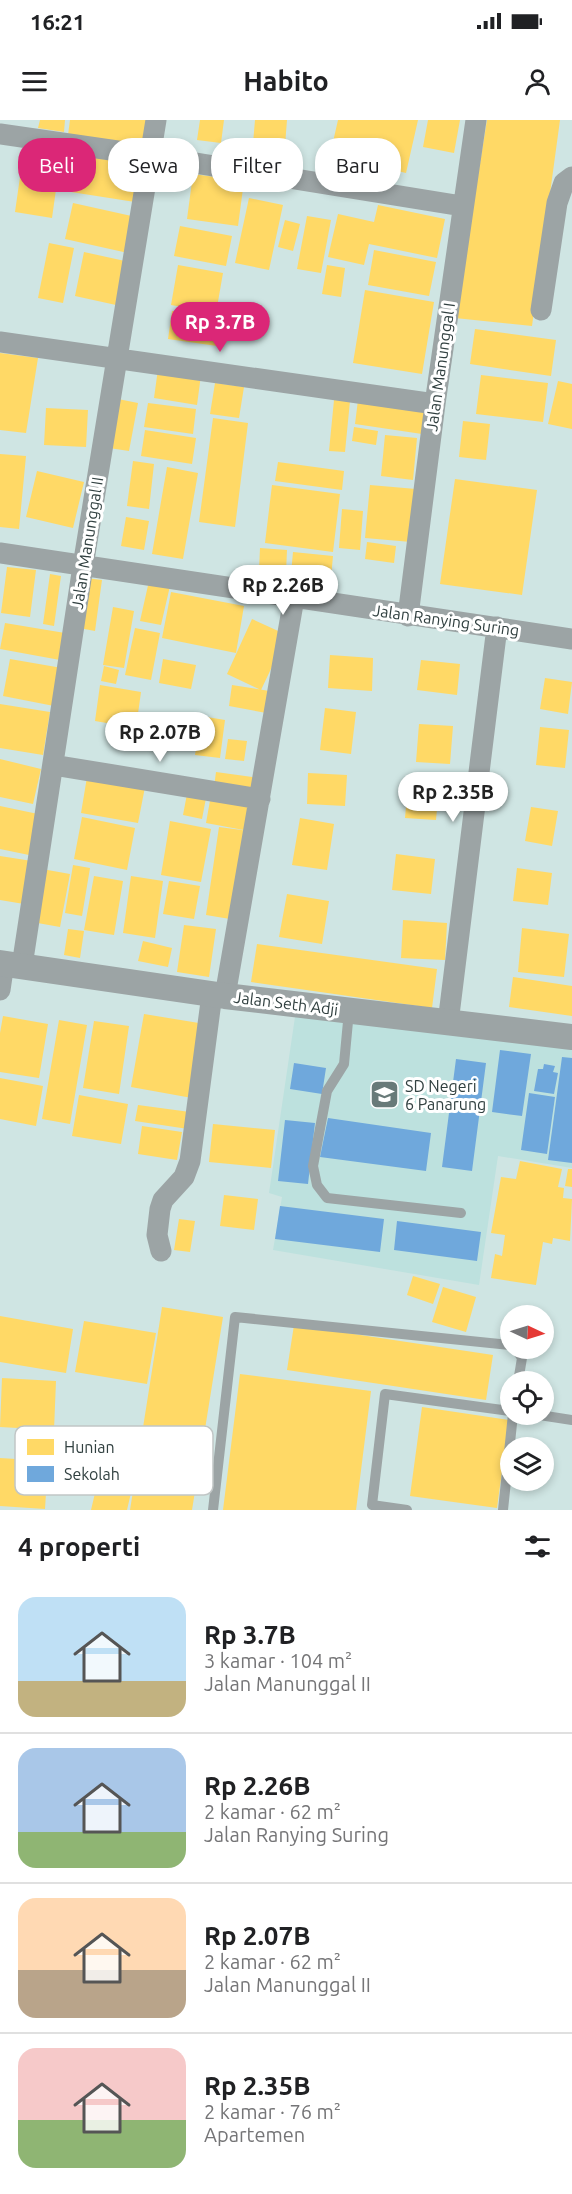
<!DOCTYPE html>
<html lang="id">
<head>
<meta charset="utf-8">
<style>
	body { margin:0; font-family:Ubuntu,sans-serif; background:#f6f6f6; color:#202124; height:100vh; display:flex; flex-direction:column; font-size:22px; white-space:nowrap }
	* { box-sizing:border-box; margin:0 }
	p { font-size:20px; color:#757577 }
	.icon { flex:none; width:33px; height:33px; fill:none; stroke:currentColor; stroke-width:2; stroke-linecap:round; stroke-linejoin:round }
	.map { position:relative; height:1390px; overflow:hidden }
	.sheet { display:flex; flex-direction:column; background:#fff; flex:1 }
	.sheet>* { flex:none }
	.guide { position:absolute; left:18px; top:18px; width:537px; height:54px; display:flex; gap:12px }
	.needle { width:39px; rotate:94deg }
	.controls { position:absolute; left:500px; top:1185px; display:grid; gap:12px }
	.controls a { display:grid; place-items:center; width:54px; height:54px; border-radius:50%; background:#fff; box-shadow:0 3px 9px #0003; font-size:30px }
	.price { position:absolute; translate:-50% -51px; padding:0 14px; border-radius:21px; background:#fff; color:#222; font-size:20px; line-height:39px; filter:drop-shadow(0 2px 3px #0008) }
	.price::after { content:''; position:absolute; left:50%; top:36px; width:18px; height:14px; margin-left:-9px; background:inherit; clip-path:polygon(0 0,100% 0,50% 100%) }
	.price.on { background:#db2777; color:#fff }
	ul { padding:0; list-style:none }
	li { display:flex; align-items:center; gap:18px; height:150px; padding:0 18px }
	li+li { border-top:2px solid #e0e0e0 }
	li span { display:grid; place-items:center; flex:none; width:168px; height:120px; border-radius:18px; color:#555 }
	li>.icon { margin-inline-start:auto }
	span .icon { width:72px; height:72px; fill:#fffc; stroke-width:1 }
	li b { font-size:26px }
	h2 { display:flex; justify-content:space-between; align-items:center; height:72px; padding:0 18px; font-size:26px }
	.pill { padding:0 21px; border-radius:24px; background:#fff; box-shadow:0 3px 9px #0003; font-size:21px; line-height:54px }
	.pill.on { background:#db2777; color:#fff }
	.status { display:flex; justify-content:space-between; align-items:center; height:42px; padding:0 30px; background:#fff; direction:ltr }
	.status svg { height:16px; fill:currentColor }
	header { display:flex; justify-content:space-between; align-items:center; height:78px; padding:0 18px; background:#fff; font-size:27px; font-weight:700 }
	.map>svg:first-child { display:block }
	.built { fill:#bde1de }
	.homes { fill:#ffd966 }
	.schools { fill:#6fa8dc }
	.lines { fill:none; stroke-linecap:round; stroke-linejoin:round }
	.service { stroke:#9ca4a5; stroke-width:10 }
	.minor { stroke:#9ca4a5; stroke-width:21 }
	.tertiary { stroke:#9ca4a5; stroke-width:26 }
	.labels { text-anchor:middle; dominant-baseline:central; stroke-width:6; stroke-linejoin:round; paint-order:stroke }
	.street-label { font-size:16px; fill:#314040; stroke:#fff }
	.poi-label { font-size:16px; fill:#314040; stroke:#fff; text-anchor:start }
	.key { fill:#fff; stroke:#c1c6c6; stroke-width:1.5 }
	.key-label { font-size:16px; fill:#314040 }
</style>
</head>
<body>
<div class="status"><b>16:21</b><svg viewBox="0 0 49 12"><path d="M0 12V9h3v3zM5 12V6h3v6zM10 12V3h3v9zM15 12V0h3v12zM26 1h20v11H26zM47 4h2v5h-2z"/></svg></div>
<header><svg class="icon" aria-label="menu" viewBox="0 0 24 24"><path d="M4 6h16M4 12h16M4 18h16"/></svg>Habito<svg class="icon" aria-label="person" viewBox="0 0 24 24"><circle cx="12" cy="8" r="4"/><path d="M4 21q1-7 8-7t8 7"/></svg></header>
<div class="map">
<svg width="572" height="1390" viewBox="0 0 572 1390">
	<rect width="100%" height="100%" fill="#cfe5e3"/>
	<path class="built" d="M 295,897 L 572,927 L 572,1048 L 498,1036 L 479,1165 L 273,1130 L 282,1077 L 269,1073 Z"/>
	<path class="homes" d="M 40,0 L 65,0 L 64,12 L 38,8 Z
		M 70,0 L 154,0 L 150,28 L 68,15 Z
		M 200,0 L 224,0 L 221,23 L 197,20 Z
		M 255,0 L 287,0 L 284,38 L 252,35 Z
		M 338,0 L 418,0 L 406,53 L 330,35 Z
		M 428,0 L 460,0 L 454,33 L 423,27 Z
		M 487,0 L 560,0 L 532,206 L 455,198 Z
		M 77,32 L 141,42 L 135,82 L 71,72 Z
		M 23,36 L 60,41 L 52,98 L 15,92 Z
		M 193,54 L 244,61 L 238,106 L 187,99 Z
		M 249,78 L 283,85 L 269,150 L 235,143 Z
		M 73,83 L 136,97 L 128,133 L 65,119 Z
		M 378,85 L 445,99 L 437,138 L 369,124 L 364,145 L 328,137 L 338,94 L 374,102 Z
		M 307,96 L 331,100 L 321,153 L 297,149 Z
		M 285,100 L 300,104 L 293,131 L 278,127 Z
		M 180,106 L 232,116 L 226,146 L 174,136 Z
		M 49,123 L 74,128 L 63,183 L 38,178 Z
		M 374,130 L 436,142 L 429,176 L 368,165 Z
		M 84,132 L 125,141 L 116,185 L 75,176 Z
		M 178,145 L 223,153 L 216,193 L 171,185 Z
		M 327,145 L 345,148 L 341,177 L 322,174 Z
		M 365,170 L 434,182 L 422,254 L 353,243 Z
		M 172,191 L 221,198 L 217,226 L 168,219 Z
		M 475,209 L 556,220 L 551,256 L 470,244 Z
		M 0,233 L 38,238 L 26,313 L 0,310 Z
		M 158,249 L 201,255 L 197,285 L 154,278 Z
		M 481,255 L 548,263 L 543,302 L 476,294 Z
		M 558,261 L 572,264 L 572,309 L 548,304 Z
		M 215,263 L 244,267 L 239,298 L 210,294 Z
		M 118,279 L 138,283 L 129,331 L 109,328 Z
		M 334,280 L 350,281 L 345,332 L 329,331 Z
		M 358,280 L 425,290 L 422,314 L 355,304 Z
		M 148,283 L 196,289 L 193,314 L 144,307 Z
		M 46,288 L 88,290 L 86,327 L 44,325 Z
		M 213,298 L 248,303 L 235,407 L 199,402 Z
		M 463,301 L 490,304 L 486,340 L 459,337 Z
		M 354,307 L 378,311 L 376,325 L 352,321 Z
		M 145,310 L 196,318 L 192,344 L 141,336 Z
		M 385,315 L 417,318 L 413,360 L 381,356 Z
		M 0,334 L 26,336 L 19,409 L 0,407 Z
		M 133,341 L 154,344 L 149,389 L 127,386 Z
		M 278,342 L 344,351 L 342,370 L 275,361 Z
		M 167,347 L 198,353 L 183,439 L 152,434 Z
		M 37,351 L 84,362 L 73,408 L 26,397 Z
		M 455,359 L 537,370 L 522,475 L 440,464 Z
		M 272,365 L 340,374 L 333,432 L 265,423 Z
		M 370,365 L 416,369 L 411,422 L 365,418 Z
		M 342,389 L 363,391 L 360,430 L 339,428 Z
		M 126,397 L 149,401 L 144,430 L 121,426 Z
		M 367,422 L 396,426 L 394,443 L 365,439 Z
		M 260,428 L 287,430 L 286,453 L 259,451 Z
		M 293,432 L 333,436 L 331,457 L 291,454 Z
		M 7,447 L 36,450 L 30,497 L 1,493 Z
		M 50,454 L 61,456 L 54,506 L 43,504 Z
		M 86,458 L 102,460 L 95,511 L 79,508 Z
		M 149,461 L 170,466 L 161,505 L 140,501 Z
		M 171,472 L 244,486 L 236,533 L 162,518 Z
		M 113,487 L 134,491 L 124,548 L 103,545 Z
		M 252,499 L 287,515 L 261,570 L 227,554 Z
		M 5,503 L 65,513 L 60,540 L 0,529 Z
		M 135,508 L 160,513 L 151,560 L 125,555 Z
		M 330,535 L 373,538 L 372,571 L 328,568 Z
		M 10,539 L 62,548 L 54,586 L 3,576 Z
		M 163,539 L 196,545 L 191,569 L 159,563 Z
		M 421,540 L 460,544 L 457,575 L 417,570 Z
		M 104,546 L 119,550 L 116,564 L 101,561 Z
		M 545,558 L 572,562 L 568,594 L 540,589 Z
		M 100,565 L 141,572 L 136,608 L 95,601 Z
		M 232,565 L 276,572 L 272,594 L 229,586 Z
		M 0,584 L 50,592 L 43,635 L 0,628 Z
		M 325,588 L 356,592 L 351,634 L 320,630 Z
		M 201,596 L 225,600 L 220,638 L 195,635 Z
		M 419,604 L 453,606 L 450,644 L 416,642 Z
		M 540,607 L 569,610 L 565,648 L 536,645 Z
		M 228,619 L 247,621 L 244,641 L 225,639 Z
		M 0,639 L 41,649 L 33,684 L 0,677 Z
		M 216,652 L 260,658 L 257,673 L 214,667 Z
		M 308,653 L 347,655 L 345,686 L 307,684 Z
		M 87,657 L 145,667 L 138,703 L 81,693 Z
		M 187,674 L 206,678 L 202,699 L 183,695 Z
		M 211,675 L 254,682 L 249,711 L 206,703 Z
		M 407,675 L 438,678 L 436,700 L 405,698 Z
		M 0,686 L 38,694 L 29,735 L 0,729 Z
		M 531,687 L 558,691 L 552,726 L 525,721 Z
		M 82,697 L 135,708 L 127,750 L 74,739 Z
		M 300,698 L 334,704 L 327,750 L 292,745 Z
		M 170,701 L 211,709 L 201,762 L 161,755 Z
		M 219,707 L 249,711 L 236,800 L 206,795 Z
		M 396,734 L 435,739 L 431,774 L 392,770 Z
		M 0,736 L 32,741 L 24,784 L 0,780 Z
		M 73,745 L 90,748 L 82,796 L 65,793 Z
		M 517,748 L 552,753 L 548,785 L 513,781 Z
		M 42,749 L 70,754 L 60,807 L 32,802 Z
		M 94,756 L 123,761 L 114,815 L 84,810 Z
		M 131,756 L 163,761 L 155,818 L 123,813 Z
		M 169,761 L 200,766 L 194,799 L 163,794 Z
		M 287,774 L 329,781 L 322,824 L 279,817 Z
		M 403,800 L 447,803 L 445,840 L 401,838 Z
		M 184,805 L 216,809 L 209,857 L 177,852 Z
		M 522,808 L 569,814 L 564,857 L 518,852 Z
		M 68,809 L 84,811 L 80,838 L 64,835 Z
		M 143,821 L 172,828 L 168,847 L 138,841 Z
		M 257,824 L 437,849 L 432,888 L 251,862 Z
		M 513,857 L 572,866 L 572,896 L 509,887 Z
		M 144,894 L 205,904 L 192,978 L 131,967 Z
		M 3,896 L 48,904 L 39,958 L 0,952 L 0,913 Z
		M 59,900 L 87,905 L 70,1004 L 42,999 Z
		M 94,901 L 129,906 L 119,974 L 83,968 Z
		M 0,958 L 43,966 L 36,1006 L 0,999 Z
		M 79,975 L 128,984 L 121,1024 L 72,1016 Z
		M 138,985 L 190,992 L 188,1009 L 135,1001 Z
		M 213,1004 L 275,1010 L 271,1048 L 209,1042 Z
		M 142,1006 L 182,1012 L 177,1040 L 138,1034 Z
		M 520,1041 L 562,1049 L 558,1067 L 564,1068 L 563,1078 L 572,1079 L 570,1121 L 553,1118 L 552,1124 L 543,1122 L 536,1165 L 491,1158 L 495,1134 L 502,1136 L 505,1115 L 491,1113 L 501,1057 L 516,1059 Z
		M 568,1049 L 572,1049 L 572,1067 L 565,1066 Z
		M 224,1075 L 258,1079 L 254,1110 L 220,1106 Z
		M 179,1099 L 195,1101 L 190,1132 L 174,1130 Z
		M 413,1156 L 440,1164 L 433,1184 L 407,1175 Z
		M 443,1167 L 476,1177 L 466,1212 L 432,1202 Z
		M 162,1187 L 223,1197 L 192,1390 L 130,1390 Z
		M 0,1196 L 73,1209 L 66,1253 L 0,1242 Z
		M 84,1201 L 156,1213 L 147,1264 L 75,1252 Z
		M 294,1205 L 493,1235 L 486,1280 L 287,1250 Z
		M 240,1254 L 371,1271 L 356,1390 L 223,1390 Z
		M 2,1258 L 56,1261 L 54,1310 L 0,1307 Z
		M 422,1287 L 509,1300 L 497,1388 L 410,1376 Z
		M 0,1338 L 48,1341 L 45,1389 L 0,1386 Z
		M 99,1356 L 133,1364 L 127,1390 L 91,1390 Z"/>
	<path class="schools" d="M 500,930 L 531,934 L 522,996 L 492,992 Z
		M 562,937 L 572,938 L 572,1043 L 548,1040 Z
		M 456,939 L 486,943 L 472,1051 L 442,1047 Z
		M 294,943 L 326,948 L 322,974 L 290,969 Z
		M 544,944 L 555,946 L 553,952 L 558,953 L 554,974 L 534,971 L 538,949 L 543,949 Z
		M 529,973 L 555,977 L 547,1034 L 521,1030 Z
		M 328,998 L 431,1013 L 426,1051 L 320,1037 Z
		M 285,1000 L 315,1003 L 308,1064 L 278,1061 Z
		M 280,1086 L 384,1099 L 380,1132 L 275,1119 Z
		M 397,1101 L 481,1112 L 477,1141 L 394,1130 Z"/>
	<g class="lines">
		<path class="service" d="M 349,891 L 344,944 L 327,971 L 313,1046 L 317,1065 L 327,1078 L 461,1093
			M 515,1228 L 522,1238 L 518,1262
			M 533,1294 L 572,1300
			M 213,1390 L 235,1197 L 510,1225
			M 407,1390 L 372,1385 L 385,1274 L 510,1291
			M 503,1390 L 513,1294"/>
		<path class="minor" d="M 0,14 L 152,36 L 462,86
			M 541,190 L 557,83 L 564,63 L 572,57
			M 0,222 L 435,284
			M 0,433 L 572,519
			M 408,496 L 435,284 L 476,0
			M 53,645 L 260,679
			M 22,846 L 83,446 L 156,0
			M 0,870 L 4,843
			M 225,876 L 294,478
			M 448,903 L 497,507
			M 161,1131 L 157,1115 L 160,1089 L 163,1080 L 184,1057 L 190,1041 L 212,874"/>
		<path class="tertiary" d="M 0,843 L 225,876 L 572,917"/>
	</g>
	<defs>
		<symbol id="school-square" viewBox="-11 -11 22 22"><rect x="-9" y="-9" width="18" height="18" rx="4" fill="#687a79" stroke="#fff"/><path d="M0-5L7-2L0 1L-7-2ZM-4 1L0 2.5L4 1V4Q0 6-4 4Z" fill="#fff"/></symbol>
	</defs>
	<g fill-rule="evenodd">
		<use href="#school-square" x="368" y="958" width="33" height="33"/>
	</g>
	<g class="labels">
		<g class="street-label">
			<text transform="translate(440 247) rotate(-82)">Jalan Manunggal I</text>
			<text transform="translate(87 423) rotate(-81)">Jalan Manunggal II</text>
			<text transform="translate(446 500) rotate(8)">Jalan Ranying Suring</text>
			<text transform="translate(286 883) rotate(7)">Jalan Seth Adji</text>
		</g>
		<g class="poi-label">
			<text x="405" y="966">SD Negeri<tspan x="405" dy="18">6 Panarung</tspan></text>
		</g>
	</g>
	<rect x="15" y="1306" width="198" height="69" rx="9" class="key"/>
	<rect x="27" y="1319" width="27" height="16" fill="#ffd966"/>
	<rect x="27" y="1346" width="27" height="16" fill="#6fa8dc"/>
	<g class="key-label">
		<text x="64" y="1333">Hunian</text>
		<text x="64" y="1360">Sekolah</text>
	</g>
</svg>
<div class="controls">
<a><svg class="needle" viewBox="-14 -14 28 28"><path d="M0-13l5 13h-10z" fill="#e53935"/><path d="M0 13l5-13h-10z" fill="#757577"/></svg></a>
<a><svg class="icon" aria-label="locate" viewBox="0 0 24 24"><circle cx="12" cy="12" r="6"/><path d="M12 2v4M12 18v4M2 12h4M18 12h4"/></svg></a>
<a><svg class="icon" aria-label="layers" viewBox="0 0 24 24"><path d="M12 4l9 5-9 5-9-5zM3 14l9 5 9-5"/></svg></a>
</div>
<b class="price on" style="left:220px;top:233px">Rp 3.7B</b>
<b class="price" style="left:283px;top:496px">Rp 2.26B</b>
<b class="price" style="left:160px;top:643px">Rp 2.07B</b>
<b class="price" style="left:453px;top:703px">Rp 2.35B</b>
<div class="guide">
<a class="pill on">Beli</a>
<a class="pill">Sewa</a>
<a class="pill">Filter</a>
<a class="pill">Baru</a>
</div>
</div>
<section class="sheet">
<h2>4 properti<svg class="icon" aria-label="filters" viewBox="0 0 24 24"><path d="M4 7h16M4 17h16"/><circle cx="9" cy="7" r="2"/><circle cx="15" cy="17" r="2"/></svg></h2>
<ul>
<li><span style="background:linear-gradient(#bfe0f5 70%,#c2b280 0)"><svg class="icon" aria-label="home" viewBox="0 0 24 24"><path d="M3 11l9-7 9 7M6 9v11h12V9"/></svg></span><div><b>Rp 3.7B</b><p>3 kamar · 104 m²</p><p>Jalan Manunggal II</p></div></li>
<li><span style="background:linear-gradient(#a9c7e8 70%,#8fb573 0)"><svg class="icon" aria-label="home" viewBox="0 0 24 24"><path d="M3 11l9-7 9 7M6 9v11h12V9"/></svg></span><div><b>Rp 2.26B</b><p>2 kamar · 62 m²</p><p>Jalan Ranying Suring</p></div></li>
<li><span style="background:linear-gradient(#ffd9b3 60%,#b9a48a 0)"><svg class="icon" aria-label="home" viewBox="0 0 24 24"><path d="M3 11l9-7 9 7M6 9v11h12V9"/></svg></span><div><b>Rp 2.07B</b><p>2 kamar · 62 m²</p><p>Jalan Manunggal II</p></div></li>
<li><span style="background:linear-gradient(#f6c9c9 60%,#8fb573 0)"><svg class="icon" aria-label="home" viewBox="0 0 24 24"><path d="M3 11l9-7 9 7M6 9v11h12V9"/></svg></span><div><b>Rp 2.35B</b><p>2 kamar · 76 m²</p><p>Apartemen</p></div></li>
</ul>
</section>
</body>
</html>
